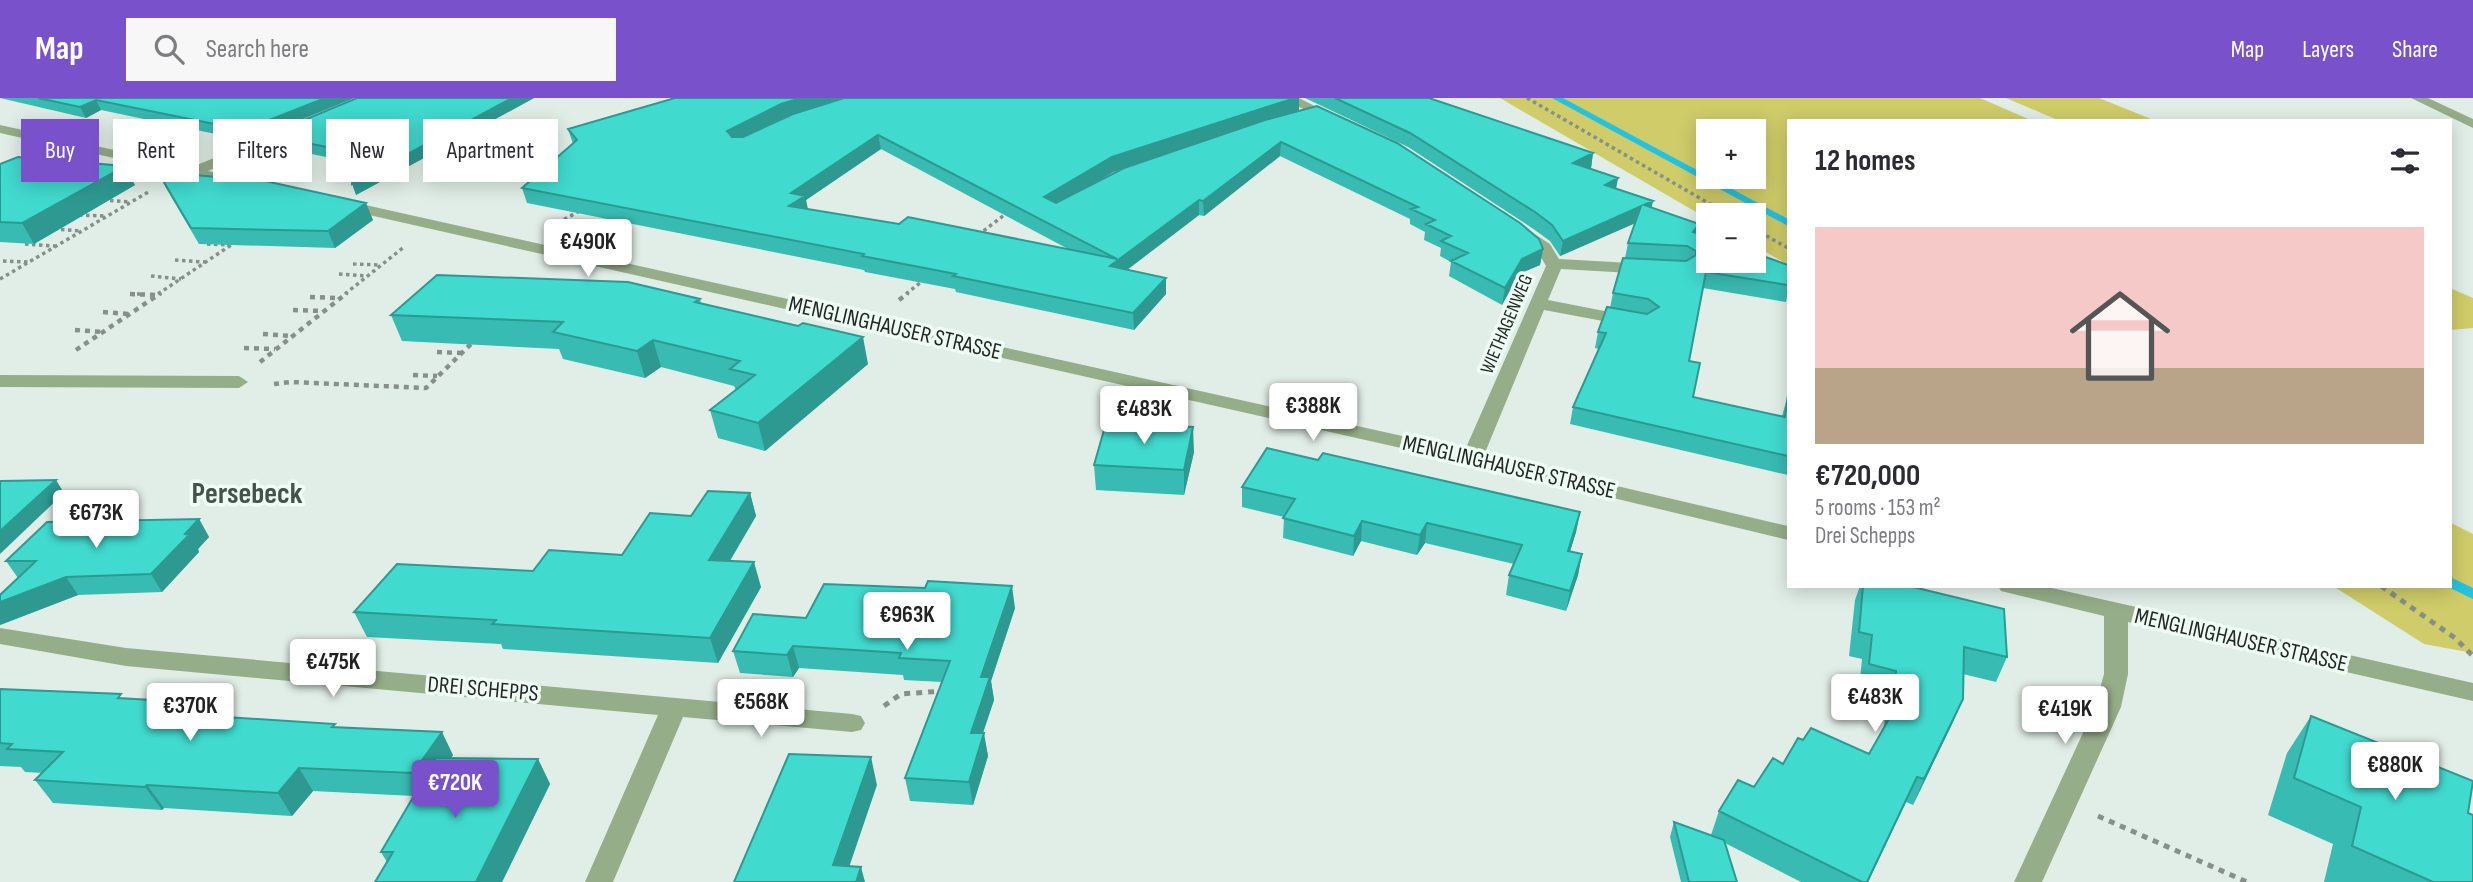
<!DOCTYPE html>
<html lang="en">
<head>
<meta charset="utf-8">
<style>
	body { margin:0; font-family:"Sofia Sans Condensed",sans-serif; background:#f7f7f7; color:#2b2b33; height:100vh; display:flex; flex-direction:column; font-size:26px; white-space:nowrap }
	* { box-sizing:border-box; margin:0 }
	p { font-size:23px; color:#7c7c81 }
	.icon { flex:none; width:38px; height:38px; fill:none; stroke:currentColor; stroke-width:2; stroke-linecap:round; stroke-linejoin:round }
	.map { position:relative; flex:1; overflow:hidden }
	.side { position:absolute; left:1787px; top:21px; width:665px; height:469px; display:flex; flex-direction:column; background:#fff; border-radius:0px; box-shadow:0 4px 18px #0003 }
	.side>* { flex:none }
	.hud { position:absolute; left:21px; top:21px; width:665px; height:63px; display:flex; gap:14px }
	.tools { position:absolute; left:1696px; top:21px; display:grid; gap:14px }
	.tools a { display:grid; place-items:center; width:70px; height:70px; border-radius:0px; background:#fff; box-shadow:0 4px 18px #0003; font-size:35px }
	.price { position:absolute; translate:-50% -60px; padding:0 16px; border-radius:7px; background:#fff; color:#222; font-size:23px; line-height:46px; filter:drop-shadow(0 2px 4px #0008) }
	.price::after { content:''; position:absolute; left:50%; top:42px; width:21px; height:16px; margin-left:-10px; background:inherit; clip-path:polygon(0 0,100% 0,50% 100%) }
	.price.selected { background:#7952cb; color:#fff }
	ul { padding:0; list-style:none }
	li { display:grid; align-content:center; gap:14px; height:371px; padding:0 28px }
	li+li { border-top:2px solid #e1e1e2 }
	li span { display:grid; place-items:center; height:217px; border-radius:0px; color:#555 }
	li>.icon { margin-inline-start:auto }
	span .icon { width:126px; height:126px; fill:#fffc; stroke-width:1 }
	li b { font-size:30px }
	h2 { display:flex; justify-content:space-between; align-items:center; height:84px; padding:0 28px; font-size:30px }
	.chip { padding:0 24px; border-radius:0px; background:#fff; box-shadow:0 4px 18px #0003; font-size:24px; line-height:63px }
	.chip.selected { background:#7952cb; color:#fff }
	header { display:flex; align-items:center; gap:42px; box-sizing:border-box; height:98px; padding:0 35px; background:#7952cb; color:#fff }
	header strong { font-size:33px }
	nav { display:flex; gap:38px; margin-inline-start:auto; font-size:24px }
	.search { width:490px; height:63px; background:#f7f7f7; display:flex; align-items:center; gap:18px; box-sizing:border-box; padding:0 24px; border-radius:0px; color:#7c7c81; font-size:26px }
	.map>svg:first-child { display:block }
	.green { fill:#cfcc69; fill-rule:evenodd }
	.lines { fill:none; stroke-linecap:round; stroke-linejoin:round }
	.stream { fill:#25c2df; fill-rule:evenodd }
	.path-far2 { stroke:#868f8a; stroke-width:3.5; stroke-dasharray:3.5 3.5; stroke-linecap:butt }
	.path-far1 { stroke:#868f8a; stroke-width:4.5; stroke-dasharray:5 5; stroke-linecap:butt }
	.path { stroke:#868f8a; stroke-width:5; stroke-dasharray:6 6; stroke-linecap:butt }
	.minor { fill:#96ad89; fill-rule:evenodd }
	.wall { fill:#38bbb2; fill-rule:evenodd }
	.shaded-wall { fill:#2e9991 }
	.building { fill:#41dacf; stroke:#2e9991; stroke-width:2; fill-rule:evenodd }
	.labels { text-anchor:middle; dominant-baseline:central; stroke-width:7; stroke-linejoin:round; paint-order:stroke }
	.far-street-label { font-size:19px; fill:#232725; stroke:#eefcf4 }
	.street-label { font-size:23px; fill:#232725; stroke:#eefcf4 }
	.district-label { font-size:30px; font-weight:bold; fill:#46514b; stroke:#eefcf4 }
</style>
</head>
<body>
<header>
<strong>Map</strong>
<div class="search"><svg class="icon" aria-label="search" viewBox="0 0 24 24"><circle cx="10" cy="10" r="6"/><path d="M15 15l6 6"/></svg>Search here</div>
<nav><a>Map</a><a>Layers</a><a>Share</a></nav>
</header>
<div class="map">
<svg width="2473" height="784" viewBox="0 0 2473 784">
	<rect width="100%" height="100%" fill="#e1eee7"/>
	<path class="green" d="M 1500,0 L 1980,0 L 2033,23 L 1788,23 L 1788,167 L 1754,147 L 1754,117 L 1708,117 L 1708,121 ZM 1708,33 L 1754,33 L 1754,79 L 1708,79 Z
		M 2006,0 L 2099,0 L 2156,23 L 2060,23 Z
		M 2450,190 L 2473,200 L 2473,230 L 2450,232 Z
		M 2451,425 L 2473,436 L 2473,555 L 2424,546 L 2333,488 L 2450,488 Z"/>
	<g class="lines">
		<path class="stream" d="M 1552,0 L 1563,0 L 1788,121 L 1788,128 Z
			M 2450,479 L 2473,490 L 2473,501 L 2446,488 L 2450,488 Z"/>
		<path class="path-far2" d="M 1527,0 L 1729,117
			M 103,102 L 130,104
			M 79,117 L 106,118
			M 558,125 L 581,112
			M 54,131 L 80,133
			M 1754,131 L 1788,150
			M 978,137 L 1007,115
			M 25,146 L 55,148
			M 207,146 L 230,147
			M 175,162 L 205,164
			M 3,163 L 28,164
			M 353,166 L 381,167
			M 339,176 L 367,178
			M 151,178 L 181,181
			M 0,181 L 150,93
			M 130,196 L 140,196
			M 158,196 L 234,145
			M 345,196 L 404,149
			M 906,196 L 925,181"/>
		<path class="path-far1" d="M 130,196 L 156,197
			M 310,199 L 338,200
			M 899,202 L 908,195
			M 293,212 L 322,213
			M 103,214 L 129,216
			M 75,232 L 102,234
			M 263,236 L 292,238
			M 244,250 L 275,251
			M 76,252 L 161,195
			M 437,254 L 461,255
			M 260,264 L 347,195
			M 413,277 L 437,278
			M 274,286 L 291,284 L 426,290 L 472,245"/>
		<path class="path" d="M 2381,488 L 2455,540 L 2473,558
			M 884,608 L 901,596 L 944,593
			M 2098,718 L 2247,784"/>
		<path class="minor" d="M 1282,0 L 1299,0 L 1342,22 L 1335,26 L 1330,25 Z
			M 2411,0 L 2428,0 L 2473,21 L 2473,30 Z
			M 0,27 L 192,69 L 292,28 L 297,27 L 304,31 L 208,73 L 249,82 L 251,85 L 249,88 L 244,89 L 78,52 L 0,88 L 0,78 L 63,49 L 0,35 Z
			M 343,102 L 1465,352 L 1546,168 L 1537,152 L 1511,131 L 1519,126 L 1550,146 L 1559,161 L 1649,166 L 1657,171 L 1649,176 L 1561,171 L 1548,202 L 1630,218 L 1639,223 L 1630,228 L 1544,212 L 1484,357 L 1788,428 L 1788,442 L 1472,366 L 338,110 L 335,107 Z
			M 0,277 L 239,278 L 248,284 L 239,290 L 0,289 Z
			M 1998,488 L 2043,488 L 2473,585 L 2473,603 L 2128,524 L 2128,576 L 2121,609 L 2042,784 L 2014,784 L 2095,609 L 2104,576 L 2104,518 L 2001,493 Z
			M 0,530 L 126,550 L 852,616 L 861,618 L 865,625 L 861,632 L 852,634 L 683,619 L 613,784 L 585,784 L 658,617 L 126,568 L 0,546 Z"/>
	</g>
	<path class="wall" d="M 0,0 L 354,0 L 249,43 L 101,12 L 86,20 Z
		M 534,0 L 356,97 L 355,65 L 273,48 L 268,37 Z
		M 675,0 L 1299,0 L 1299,12 L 1285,17 L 1543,151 L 1540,167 L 1519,176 L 1502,207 L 1449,178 L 1451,164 L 1440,158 L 1441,150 L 1424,142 L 1425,134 L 1410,126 L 1410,121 L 1280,58 L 1204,118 L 1199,117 L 1127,172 L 1166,180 L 1166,196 L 1134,232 L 956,194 L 955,191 L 865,174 L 864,172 L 527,105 L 522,90 L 573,46 L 568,31 ZM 881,51 L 1070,152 L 899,126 L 808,111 L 806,102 ZM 1124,70 L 1088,88 L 1113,74 Z
		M 1305,0 L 1429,0 L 1593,55 L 1591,70 L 1589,71 L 1618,80 L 1616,91 L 1651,110 L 1699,126 L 1697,135 L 1788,167 L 1788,194 L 1786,204 L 1703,190 L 1689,263 L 1693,299 L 1782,318 L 1788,297 L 1788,377 L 1570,326 L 1573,309 L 1599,251 L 1595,250 L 1598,234 L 1610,210 L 1613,195 L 1625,160 L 1628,145 L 1635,125 L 1560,158 L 1550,143 L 1532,130 L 1408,49 Z
		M 0,66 L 135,87 L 34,146 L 0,144 Z
		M 158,74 L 373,122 L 335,150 L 199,146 L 166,90 Z
		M 700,201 L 701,205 L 868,266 L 765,353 L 718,340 L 710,312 L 736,292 L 734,288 L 661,269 L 645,280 L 563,261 L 559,251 L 402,243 L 391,217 Z
		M 1194,354 L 1184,397 L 1096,392 L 1094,367 Z
		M 1318,362 L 1580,414 L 1576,434 L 1570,453 L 1582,456 L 1578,477 L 1566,513 L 1506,497 L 1509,477 L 1514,466 L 1425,445 L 1417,457 L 1361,443 L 1353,458 L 1283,440 L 1284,419 L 1242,409 L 1242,389 Z
		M 750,395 L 756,418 L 730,463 L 761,489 L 718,565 L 503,551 L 501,546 L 367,539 L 354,514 L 533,473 L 622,457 L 691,418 Z
		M 199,421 L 209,439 L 198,451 L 199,454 L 162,494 L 78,497 L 0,527 L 0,497 L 18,480 L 6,463 Z
		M 1860,488 L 1909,488 L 2007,559 L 1996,584 L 1963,576 L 1963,601 L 1952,626 L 1913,707 L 1906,704 L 1868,784 L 1801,784 L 1725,745 L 1737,784 L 1681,784 L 1670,739 L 1674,724 L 1711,737 L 1719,713 L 1754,689 L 1783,666 L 1803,642 L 1869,656 L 1884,630 L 1886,597 L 1859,591 L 1862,561 L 1849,558 L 1855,502 Z
		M 1015,510 L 991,583 L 994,602 L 983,635 L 988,658 L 973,707 L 910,703 L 905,680 L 942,584 L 904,582 L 903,577 L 799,570 L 793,579 L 740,575 L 733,553 L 806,520 Z
		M 0,591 L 125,601 L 221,606 L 230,619 L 337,629 L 453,657 L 451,660 L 538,661 L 550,686 L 502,784 L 387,764 L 381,754 L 414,698 L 313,693 L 292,718 L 164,710 L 162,712 L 53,705 L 35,682 L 43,675 L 25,674 L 21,669 L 0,668 Z
		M 2311,618 L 2468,715 L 2473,784 L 2324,784 L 2333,746 L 2268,717 L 2287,655 Z"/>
	<path class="shaded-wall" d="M 325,0 L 354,0 L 249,43 L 244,32 Z
		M 512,0 L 534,0 L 356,97 L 352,86 Z
		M 801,0 L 850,0 L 784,19 L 730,47 L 727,33 L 781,6 Z
		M 1295,0 L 1299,0 L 1299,12 L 1113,74 L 1046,114 L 1044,99 L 1112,59 Z
		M 96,2 L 101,12 L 86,20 L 80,9 Z
		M 878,37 L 881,51 L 806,102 L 808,113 L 789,108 L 791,95 Z
		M 1281,44 L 1280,58 L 1204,118 L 1203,103 Z
		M 1593,55 L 1591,70 L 1571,80 L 1573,65 Z
		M 125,68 L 135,87 L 34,146 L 22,125 Z
		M 1618,80 L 1615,95 L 1605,87 Z
		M 1199,102 L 1199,117 L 1111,184 L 1110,168 Z
		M 1653,103 L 1650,118 L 1644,107 Z
		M 366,105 L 373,122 L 335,150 L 328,133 Z
		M 1641,108 L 1638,124 L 1560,158 L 1563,143 Z
		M 1699,126 L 1696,141 L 1693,134 Z
		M 1543,151 L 1540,167 L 1519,176 L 1502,207 L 1505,190 L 1522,161 Z
		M 1166,180 L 1166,196 L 1134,232 L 1133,215 Z
		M 863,239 L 868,266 L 765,353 L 758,325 Z
		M 653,242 L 661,269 L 645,280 L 637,253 Z
		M 1193,329 L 1194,354 L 1184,397 L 1184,372 Z
		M 56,382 L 64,395 L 0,456 L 0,433 Z
		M 750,395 L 756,418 L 716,486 L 709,462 Z
		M 1580,414 L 1576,434 L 1564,473 L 1568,453 Z
		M 199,421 L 209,439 L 198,451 L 199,454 L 162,494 L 151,476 Z
		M 1362,423 L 1361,443 L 1353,458 L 1354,438 Z
		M 1427,425 L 1425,445 L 1417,457 L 1420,437 Z
		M 1582,456 L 1578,477 L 1566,513 L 1570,493 Z
		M 754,464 L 761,489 L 718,565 L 710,540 Z
		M 66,479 L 78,497 L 0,527 L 0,504 Z
		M 1012,488 L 1015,510 L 991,583 L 994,602 L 975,658 L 971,635 L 981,579 Z
		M 793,548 L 799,570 L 793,579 L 787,557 Z
		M 1963,601 L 1952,626 L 1913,707 L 1924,681 Z
		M 221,606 L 236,629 L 210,618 Z
		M 442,634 L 453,657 L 426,698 L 413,675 Z
		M 984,635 L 988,658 L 973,707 L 969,684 Z
		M 871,659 L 877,687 L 844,784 L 833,767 Z
		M 538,661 L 550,686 L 502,784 L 476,784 Z
		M 299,670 L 313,693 L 292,718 L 278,695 Z
		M 1917,679 L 1868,784 L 1867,784 Z
		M 147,687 L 164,710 L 162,712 L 145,689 Z
		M 861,769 L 865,784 L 856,784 Z"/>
	<path class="building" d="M 38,0 L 325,0 L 244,32 L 96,2 L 80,9 Z
		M 357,0 L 512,0 L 352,86 L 356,55 L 268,37 Z
		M 675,0 L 801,0 L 781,6 L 727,33 L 732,39 L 743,39 L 793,16 L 844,0 L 1295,0 L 1112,59 L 1044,99 L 1056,105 L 1124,70 L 1265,22 L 1317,8 L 1397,45 L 1520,125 L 1539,141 L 1543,151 L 1522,161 L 1505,190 L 1451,163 L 1468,155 L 1441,143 L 1451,138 L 1426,126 L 1435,122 L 1411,111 L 1418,109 L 1281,44 L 1203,103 L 1199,102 L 1110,168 L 1166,180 L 1133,215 L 953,178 L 956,176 L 862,158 L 864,156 L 522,90 L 577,42 L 568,31 ZM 878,37 L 982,91 L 1117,161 L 908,119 L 899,126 L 789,108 L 805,98 L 791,95 Z
		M 1335,0 L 1429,0 L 1593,55 L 1573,65 L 1618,80 L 1605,87 L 1653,103 L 1644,107 L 1699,126 L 1693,134 L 1708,139 L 1708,163 L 1754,163 L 1754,155 L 1788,167 L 1788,187 L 1706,174 L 1689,263 L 1700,265 L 1693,299 L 1785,319 L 1788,297 L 1788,358 L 1573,309 L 1606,235 L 1598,234 L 1607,209 L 1647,216 L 1659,209 L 1648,201 L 1613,195 L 1623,160 L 1686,163 L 1696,157 L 1696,153 L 1687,148 L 1628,145 L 1641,108 L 1563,143 L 1552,127 L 1535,114 L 1410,35 Z
		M 18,59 L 125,68 L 22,125 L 0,124 L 0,66 Z
		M 158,74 L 265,83 L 366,105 L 328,133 L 191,130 Z
		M 437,177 L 628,184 L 700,201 L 695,204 L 798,228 L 803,225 L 863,239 L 758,325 L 710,312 L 755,277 L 730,271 L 740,263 L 653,242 L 637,253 L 553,234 L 563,224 L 391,217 Z
		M 1106,325 L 1193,329 L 1184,372 L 1094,367 Z
		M 1267,350 L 1318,362 L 1323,355 L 1580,414 L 1568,453 L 1582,456 L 1570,493 L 1509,477 L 1522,447 L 1427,425 L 1420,437 L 1362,423 L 1354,438 L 1283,420 L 1295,401 L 1242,389 Z
		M 56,382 L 0,433 L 0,383 Z
		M 708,393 L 750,395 L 709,462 L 754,464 L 710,540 L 492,526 L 496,522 L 354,514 L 397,466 L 533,473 L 549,452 L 622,457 L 650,415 L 691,418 Z
		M 199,421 L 185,436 L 189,437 L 151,476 L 66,479 L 0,504 L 0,497 L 36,463 L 6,463 L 47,424 Z
		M 928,483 L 1012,488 L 981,579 L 990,579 L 971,635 L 984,635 L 969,684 L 905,680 L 950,563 L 899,560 L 901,555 L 793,548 L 787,557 L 733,553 L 753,516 L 806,520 L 824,486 L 925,490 Z
		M 1863,488 L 1909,488 L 2004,511 L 2007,559 L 1964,549 L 1963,601 L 1924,681 L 1917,679 L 1867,784 L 1862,784 L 1719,713 L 1738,682 L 1754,689 L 1773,660 L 1783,666 L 1798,640 L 1803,642 L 1811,630 L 1869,656 L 1894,612 L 1896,573 L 1869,566 L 1872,537 L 1859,534 Z
		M 0,591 L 121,596 L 118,600 L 221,606 L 210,618 L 335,626 L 332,629 L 442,634 L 413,675 L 299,670 L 278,695 L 147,687 L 145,689 L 35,682 L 63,654 L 7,651 L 12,646 L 0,645 Z
		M 2311,618 L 2473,683 L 2468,715 L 2473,717 L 2473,784 L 2433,784 L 2352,748 L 2361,709 L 2294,680 Z
		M 789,656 L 871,659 L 833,767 L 861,769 L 856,784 L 734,784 Z
		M 436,660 L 538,661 L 476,784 L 375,784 L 393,754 L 381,754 Z
		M 1674,724 L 1724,742 L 1737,784 L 1689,784 Z"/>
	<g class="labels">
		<g class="far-street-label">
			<text transform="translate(1507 226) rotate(-67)">WIETHAGENWEG</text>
		</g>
		<g class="street-label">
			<text transform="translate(895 230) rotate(13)">MENGLINGHAUSER STRASSE</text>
			<text transform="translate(1509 369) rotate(13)">MENGLINGHAUSER STRASSE</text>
			<text transform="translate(2241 542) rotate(13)">MENGLINGHAUSER STRASSE</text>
			<text transform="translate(483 591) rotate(5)">DREI SCHEPPS</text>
		</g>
		<g class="district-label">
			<text x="247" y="396">Persebeck</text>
		</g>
	</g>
</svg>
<div class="tools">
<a>+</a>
<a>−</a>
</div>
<b class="price" style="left:588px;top:181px">€490K</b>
<b class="price" style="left:1313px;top:345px">€388K</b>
<b class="price" style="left:1144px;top:348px">€483K</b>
<b class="price" style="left:96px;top:452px">€673K</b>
<b class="price" style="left:907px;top:554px">€963K</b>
<b class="price" style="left:333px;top:601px">€475K</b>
<b class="price" style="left:1875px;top:636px">€483K</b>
<b class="price" style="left:761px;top:641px">€568K</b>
<b class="price" style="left:190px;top:645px">€370K</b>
<b class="price" style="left:2065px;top:648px">€419K</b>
<b class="price" style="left:2395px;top:704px">€880K</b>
<b class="price selected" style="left:455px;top:722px">€720K</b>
<div class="hud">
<a class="chip selected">Buy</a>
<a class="chip">Rent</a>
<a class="chip">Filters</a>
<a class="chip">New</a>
<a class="chip">Apartment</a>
</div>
<section class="side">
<h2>12 homes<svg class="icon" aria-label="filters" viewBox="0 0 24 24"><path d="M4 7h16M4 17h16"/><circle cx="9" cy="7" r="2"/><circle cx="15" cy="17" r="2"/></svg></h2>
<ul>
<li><span style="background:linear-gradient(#f6c9c9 65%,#b9a48a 0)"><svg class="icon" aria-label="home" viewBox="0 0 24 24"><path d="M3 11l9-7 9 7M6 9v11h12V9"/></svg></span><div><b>€720,000</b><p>5 rooms · 153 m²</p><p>Drei Schepps</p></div></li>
</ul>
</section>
</div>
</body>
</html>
